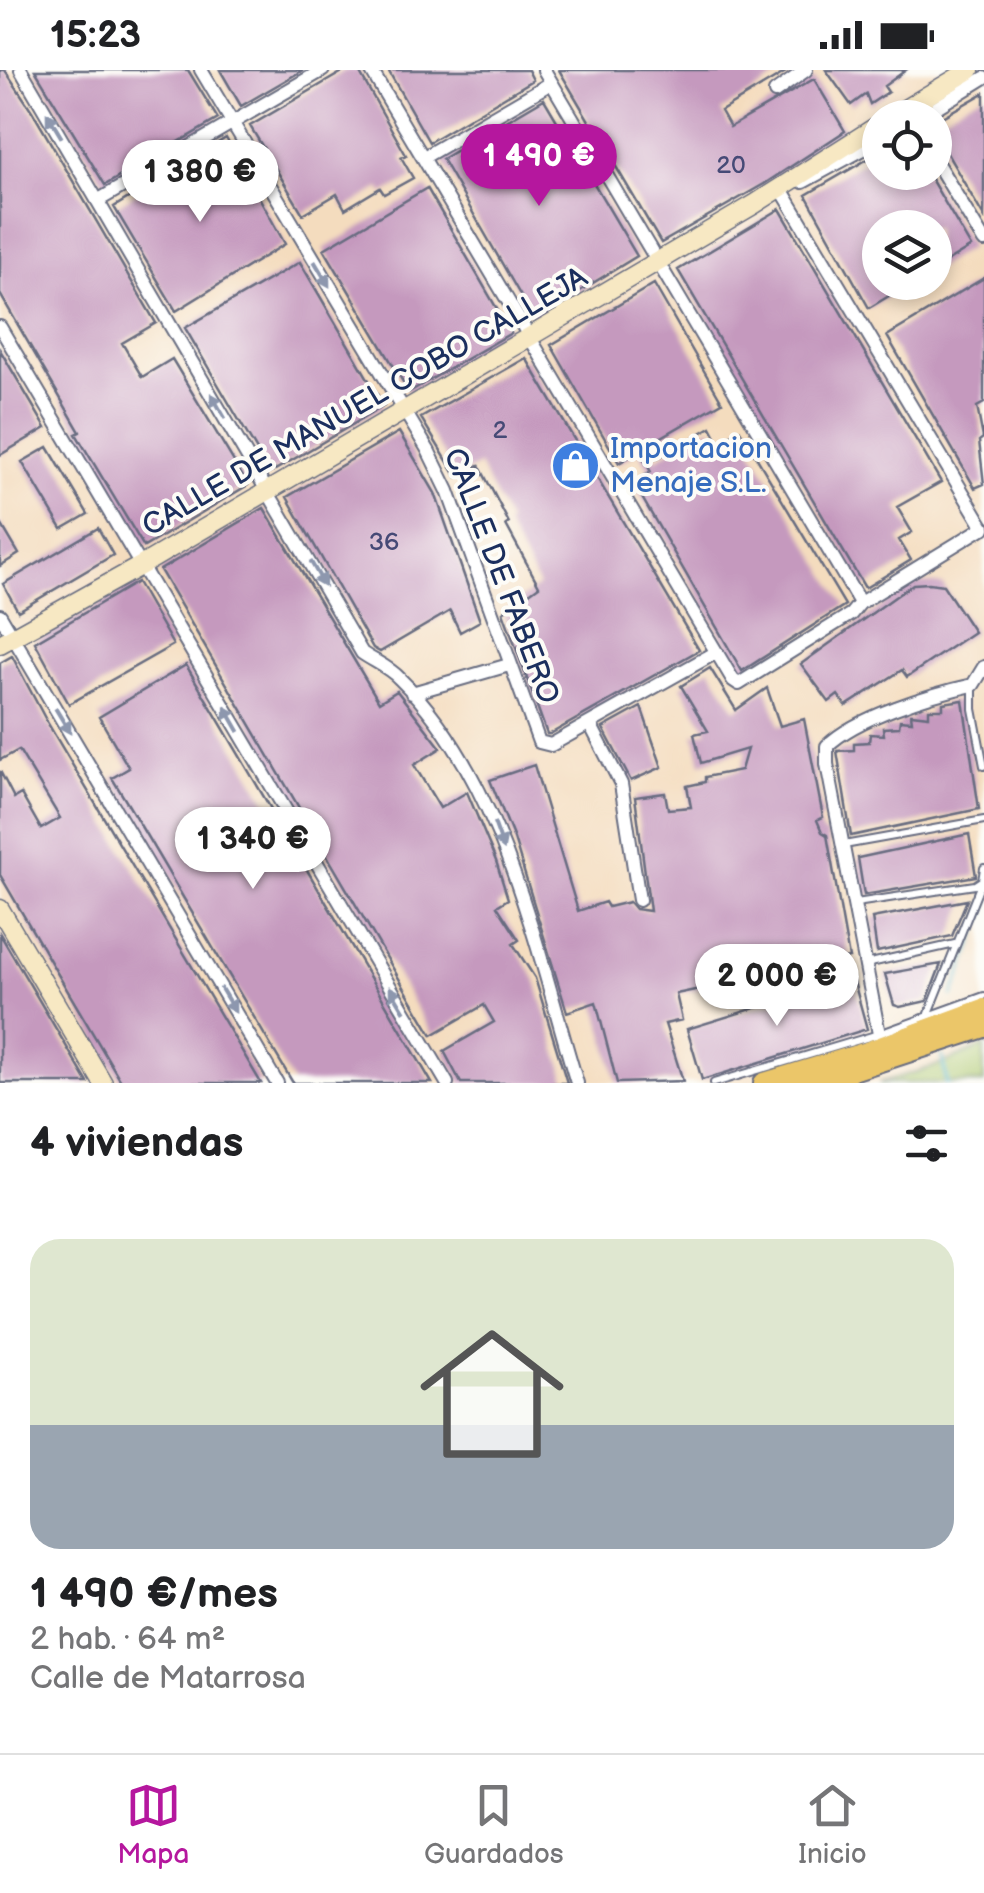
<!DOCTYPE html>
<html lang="es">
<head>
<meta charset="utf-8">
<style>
	body { margin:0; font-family:"Balsamiq Sans",sans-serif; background:#f2f2f2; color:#202124; height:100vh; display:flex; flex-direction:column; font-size:38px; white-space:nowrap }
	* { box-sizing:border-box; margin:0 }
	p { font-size:32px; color:#757577 }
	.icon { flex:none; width:55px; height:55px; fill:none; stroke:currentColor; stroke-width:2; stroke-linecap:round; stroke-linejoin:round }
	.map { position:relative; height:1013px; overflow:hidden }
	.panel { display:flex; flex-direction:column; background:#fff; flex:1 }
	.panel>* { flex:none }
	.buttons { position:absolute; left:862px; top:30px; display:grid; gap:20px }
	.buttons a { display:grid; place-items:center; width:90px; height:90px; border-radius:50%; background:#fff; box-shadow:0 5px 15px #0003; font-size:50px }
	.price { position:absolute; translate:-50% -85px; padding:0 22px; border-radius:35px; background:#fff; color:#222; font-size:32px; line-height:65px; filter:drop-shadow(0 2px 5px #0008) }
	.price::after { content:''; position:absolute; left:50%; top:60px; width:30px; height:22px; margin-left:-15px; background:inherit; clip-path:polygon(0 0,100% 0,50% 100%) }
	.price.current { background:#b5179e; color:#fff }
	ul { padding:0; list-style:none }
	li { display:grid; align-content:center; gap:20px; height:530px; padding:0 30px }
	li span { display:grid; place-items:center; height:310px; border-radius:30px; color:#555 }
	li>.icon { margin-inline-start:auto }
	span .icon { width:180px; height:180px; fill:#fffc; stroke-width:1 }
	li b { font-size:42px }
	h2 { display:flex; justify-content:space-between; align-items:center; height:120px; padding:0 30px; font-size:42px }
	.status { display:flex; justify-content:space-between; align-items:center; height:70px; padding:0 50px; background:#fff; direction:ltr }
	.status svg { height:28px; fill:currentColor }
	.tabs { display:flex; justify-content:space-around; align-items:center; height:140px; border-top:2px solid #e0e0e0; background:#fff; font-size:28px; color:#757577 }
	.tabs a { display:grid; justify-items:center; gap:5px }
	.tabs .current { color:#b5179e }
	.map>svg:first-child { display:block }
	.green { fill:#acc86e; stroke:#647c66; stroke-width:2.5 }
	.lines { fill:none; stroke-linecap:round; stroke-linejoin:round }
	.stream { stroke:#45b0c3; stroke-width:4 }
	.building { fill:#c599be }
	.lane-casing { stroke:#676c80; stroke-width:10 }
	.street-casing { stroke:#676c80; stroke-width:16 }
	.secondary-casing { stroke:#676c80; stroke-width:21 }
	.primary-casing { stroke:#676c80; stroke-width:24 }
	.lane { stroke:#fff; stroke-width:6 }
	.street { stroke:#fff; stroke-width:12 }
	.secondary { stroke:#f7e8c3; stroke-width:18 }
	.primary { stroke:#ebc669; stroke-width:20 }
	.oneway { fill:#8d97ae }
	.labels { text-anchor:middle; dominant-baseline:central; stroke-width:8; stroke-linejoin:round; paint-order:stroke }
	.number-label { font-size:25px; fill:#464a76 }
	.street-label { font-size:30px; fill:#1b2f5e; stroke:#fdfcf7 }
	.shop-label { font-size:30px; fill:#366cbe; stroke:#fdfcf7; text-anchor:start }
</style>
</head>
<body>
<div class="status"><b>15:23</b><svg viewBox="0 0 49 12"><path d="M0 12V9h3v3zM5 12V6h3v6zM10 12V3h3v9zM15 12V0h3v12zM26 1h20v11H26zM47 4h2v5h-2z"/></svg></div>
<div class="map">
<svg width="984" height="1013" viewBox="0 0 984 1013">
	<rect width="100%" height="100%" fill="#fdfcf7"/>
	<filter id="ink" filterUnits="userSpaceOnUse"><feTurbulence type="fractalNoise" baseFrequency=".01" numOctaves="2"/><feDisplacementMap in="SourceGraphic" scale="20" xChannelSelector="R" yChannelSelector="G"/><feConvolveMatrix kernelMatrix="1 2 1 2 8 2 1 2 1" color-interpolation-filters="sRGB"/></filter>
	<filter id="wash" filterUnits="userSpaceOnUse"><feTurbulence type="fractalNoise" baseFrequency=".0048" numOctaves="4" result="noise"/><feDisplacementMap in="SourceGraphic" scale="40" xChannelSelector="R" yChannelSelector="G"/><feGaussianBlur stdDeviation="2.25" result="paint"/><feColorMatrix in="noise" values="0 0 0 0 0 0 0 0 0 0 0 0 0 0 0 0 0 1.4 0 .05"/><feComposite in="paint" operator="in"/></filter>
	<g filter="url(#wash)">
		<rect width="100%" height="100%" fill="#f4dcbe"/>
		<path class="green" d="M 984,976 L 984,1013 L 879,1013 L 939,995 Z"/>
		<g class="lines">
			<path class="stream" d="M 953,926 L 984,841
				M 942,986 L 947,1013"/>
		</g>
		<g id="blocks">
			<path class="building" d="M 0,0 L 5,0 L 32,41 L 156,253 L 122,273 L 142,307 L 172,289 L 248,415 L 144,477 L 76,364 L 80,362 L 0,224 Z
				M 35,0 L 188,0 L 218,49 L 105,115 Z
				M 220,0 L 303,0 L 241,36 Z
				M 346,0 L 358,0 L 406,85 L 401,87 L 413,108 L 384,124 L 380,118 L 345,139 L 337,124 L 303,144 L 250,56 Z
				M 388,0 L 528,0 L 533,10 L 429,72 Z
				M 559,0 L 789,0 L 721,41 L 730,57 L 814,9 L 845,61 L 764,114 L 661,173 Z
				M 826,0 L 906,0 L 884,16 L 888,22 L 870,34 L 866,24 L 851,35 Z
				M 984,23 L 984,147 L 935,63 L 935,51 Z
				M 544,29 L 637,186 L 534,249 L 442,89 Z
				M 226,68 L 285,174 L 176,241 L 114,137 Z
				M 880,82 L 880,102 L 927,102 L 971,177 L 935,199 L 935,158 L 880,158 L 880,212 L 912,212 L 869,238 L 806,125 Z
				M 427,118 L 511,263 L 409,322 L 324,179 Z
				M 780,139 L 941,412 L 897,437 L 912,462 L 899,470 L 911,490 L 865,518 L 678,200 Z
				M 300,192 L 384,336 L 270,403 L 185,258 Z
				M 984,208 L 984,333 L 977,337 L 983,368 L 979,371 L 984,414 L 975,418 L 887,266 Z
				M 654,214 L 722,332 L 648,375 L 656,389 L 711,357 L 719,372 L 740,360 L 845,535 L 742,601 L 633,412 L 651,402 L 639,381 L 619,393 L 551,275 Z
				M 0,280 L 46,358 L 0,385 Z
				M 526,288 L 699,580 L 550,664 L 547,664 L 503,542 L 539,516 L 506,455 L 509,453 L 479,395 L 457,407 L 421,348 Z
				M 399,362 L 435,423 L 480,551 L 460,562 L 450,541 L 380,582 L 373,578 L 287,427 Z
				M 48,377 L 88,444 L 62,459 L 22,392 Z
				M 264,438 L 379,632 L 397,621 L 441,678 L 414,695 L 440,738 L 467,722 L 496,791 L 508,829 L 497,836 L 519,870 L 513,874 L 535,908 L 567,1013 L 461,1013 L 444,981 L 494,952 L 484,935 L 432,965 L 160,500 Z
				M 0,452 L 19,484 L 0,496 Z
				M 98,458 L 113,485 L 18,541 L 3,514 Z
				M 137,512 L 173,575 L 69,634 L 35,572 Z
				M 929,513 L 943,515 L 974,562 L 907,607 L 902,600 L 846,636 L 838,625 L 829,632 L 801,594 L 913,514 Z
				M 12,586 L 47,652 L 261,1013 L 122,1013 L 56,901 L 0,805 L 0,701 L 14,728 L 21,724 L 41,759 L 60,748 L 19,680 L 0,690 L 0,593 Z
				M 186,595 L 300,788 L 432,1013 L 293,1013 L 129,736 L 112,708 L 129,698 L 99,647 Z
				M 710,598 L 736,640 L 767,618 L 780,656 L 804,649 L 823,747 L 817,750 L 822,762 L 827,765 L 849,888 L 676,924 L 682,950 L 665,954 L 683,1011 L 617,1013 L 596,932 L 567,942 L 514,769 L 490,710 L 534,695 L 578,841 L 605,832 L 608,837 L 629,832 L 635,839 L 650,841 L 635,727 L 665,723 L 668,739 L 691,737 L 687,716 L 705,712 L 705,707 L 741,700 L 747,679 L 701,693 L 694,664 L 708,661 L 681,616 Z
				M 963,630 L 979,739 L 851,766 L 837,681 L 854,680 L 854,673 L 869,672 L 870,664 L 884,665 L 883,658 L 899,657 L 900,650 L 912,651 L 911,644 L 929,646 L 929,639 L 943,639 L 943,633 Z
				M 641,637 L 662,697 L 631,711 L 603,658 Z
				M 969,764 L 976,806 L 864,825 L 858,788 Z
				M 967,830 L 952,866 L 877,882 L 872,848 Z
				M 0,864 L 88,1013 L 0,1013 Z
				M 941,894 L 927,931 L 900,937 L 894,935 L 885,904 Z
				M 853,908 L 867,959 L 702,1010 L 687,959 Z"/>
		</g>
	</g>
	<g filter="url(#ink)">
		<use href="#blocks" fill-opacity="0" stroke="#676c80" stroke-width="2.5"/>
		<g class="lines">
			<defs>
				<path id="lane" d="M 973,616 L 973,639 L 984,696
					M 844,775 L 984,750
					M 856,833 L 975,815 L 981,811
					M 866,894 L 955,874
					M 928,946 L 982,811 L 984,798
					M 714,1013 L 879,964 L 984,926"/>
				<path id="street" d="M 21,0 L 362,583 C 375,592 389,597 400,609 C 503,709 536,879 577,1013
					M 201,0 L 428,380 L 448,421 L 539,672 L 551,675 L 715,583
					M 371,0 L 733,610 L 739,614 L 851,544 L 860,533 L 984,457
					M 544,0 L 860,533
					M 775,22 L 806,0
					M 919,48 L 984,8
					M 424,87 L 551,13
					M 935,90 L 984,171
					M 803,112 L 880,70
					M 783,122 L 984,458
					M 99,130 L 323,0
					M 0,257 L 447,1013
					M 0,545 L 277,1013
					M 412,623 L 509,595
					M 590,654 L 621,714 L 639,830
					M 879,964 L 827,694 L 827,676 C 856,647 932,624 973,615 L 984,597"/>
				<path id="secondary" d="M 890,48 L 970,0
					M 0,574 L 142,495 L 755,134 L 880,54
					M 0,839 L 103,1013"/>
				<path id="primary" d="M 764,1013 L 867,982 L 984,939
					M 813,1013 L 984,957"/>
			</defs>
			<use href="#lane" class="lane-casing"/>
			<use href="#street" class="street-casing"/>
			<use href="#secondary" class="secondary-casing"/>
			<use href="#primary" class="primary-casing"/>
			<use href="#lane" class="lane"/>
			<use href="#street" class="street"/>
			<use href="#secondary" class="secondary"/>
			<use href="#primary" class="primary"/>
		</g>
		<defs><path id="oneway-solid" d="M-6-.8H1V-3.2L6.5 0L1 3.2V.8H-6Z" transform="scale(2.5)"/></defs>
		<g class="oneway">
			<use href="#oneway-solid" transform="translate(54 55) rotate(-121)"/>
			<use href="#oneway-solid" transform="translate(322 204) rotate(59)"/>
			<use href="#oneway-solid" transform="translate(218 336) rotate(-120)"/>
			<use href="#oneway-solid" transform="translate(318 504) rotate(60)"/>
			<use href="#oneway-solid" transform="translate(232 649) rotate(-120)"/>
			<use href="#oneway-solid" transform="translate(63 651) rotate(59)"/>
			<use href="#oneway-solid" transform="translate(499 766) rotate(70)"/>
			<use href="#oneway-solid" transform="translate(397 929) rotate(-121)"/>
			<use href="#oneway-solid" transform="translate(228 930) rotate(59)"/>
		</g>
	</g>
	<defs>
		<symbol id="shop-disc" viewBox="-11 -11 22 22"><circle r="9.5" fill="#3f7fe0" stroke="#fdfcf7"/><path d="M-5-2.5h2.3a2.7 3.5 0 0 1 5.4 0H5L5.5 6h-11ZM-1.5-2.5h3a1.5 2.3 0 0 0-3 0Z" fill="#fff"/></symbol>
	</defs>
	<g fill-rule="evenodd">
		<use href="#shop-disc" x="548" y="368" width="55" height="55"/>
	</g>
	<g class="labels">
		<g class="number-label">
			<text x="731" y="95">20</text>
			<text x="500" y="360">2</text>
			<text x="384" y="472">36</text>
		</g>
		<g class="street-label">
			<text transform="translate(365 332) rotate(-30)">CALLE DE MANUEL COBO CALLEJA</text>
			<text transform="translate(501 506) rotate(69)">CALLE DE FABERO</text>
		</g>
		<g class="shop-label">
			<text x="610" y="379">Importacion<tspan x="610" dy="34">Menaje S.L.</tspan></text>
		</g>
	</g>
</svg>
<div class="buttons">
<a><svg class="icon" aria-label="locate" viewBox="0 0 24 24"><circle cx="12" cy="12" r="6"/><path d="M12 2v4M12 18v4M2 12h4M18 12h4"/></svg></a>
<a><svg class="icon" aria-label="layers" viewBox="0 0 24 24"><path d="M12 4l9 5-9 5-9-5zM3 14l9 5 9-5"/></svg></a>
</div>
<b class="price current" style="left:539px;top:139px">1 490 €</b>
<b class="price" style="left:200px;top:155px">1 380 €</b>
<b class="price" style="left:253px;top:822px">1 340 €</b>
<b class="price" style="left:777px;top:959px">2 000 €</b>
</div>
<section class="panel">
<h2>4 viviendas<svg class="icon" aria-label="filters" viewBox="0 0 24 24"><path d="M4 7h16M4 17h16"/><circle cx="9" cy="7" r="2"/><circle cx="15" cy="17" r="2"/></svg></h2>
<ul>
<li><span style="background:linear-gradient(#dfe7d0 60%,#9aa5b1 0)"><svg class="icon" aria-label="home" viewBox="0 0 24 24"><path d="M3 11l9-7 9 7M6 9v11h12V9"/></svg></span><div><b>1 490 €/mes</b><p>2 hab. · 64 m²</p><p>Calle de Matarrosa</p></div></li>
</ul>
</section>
<nav class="tabs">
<a class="current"><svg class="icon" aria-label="map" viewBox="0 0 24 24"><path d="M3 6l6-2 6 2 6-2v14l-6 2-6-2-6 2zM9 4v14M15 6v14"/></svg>Mapa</a>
<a><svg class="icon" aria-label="saved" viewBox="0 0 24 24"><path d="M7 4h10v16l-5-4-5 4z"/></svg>Guardados</a>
<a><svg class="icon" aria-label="home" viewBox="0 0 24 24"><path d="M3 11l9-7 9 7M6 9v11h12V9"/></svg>Inicio</a>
</nav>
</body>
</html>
